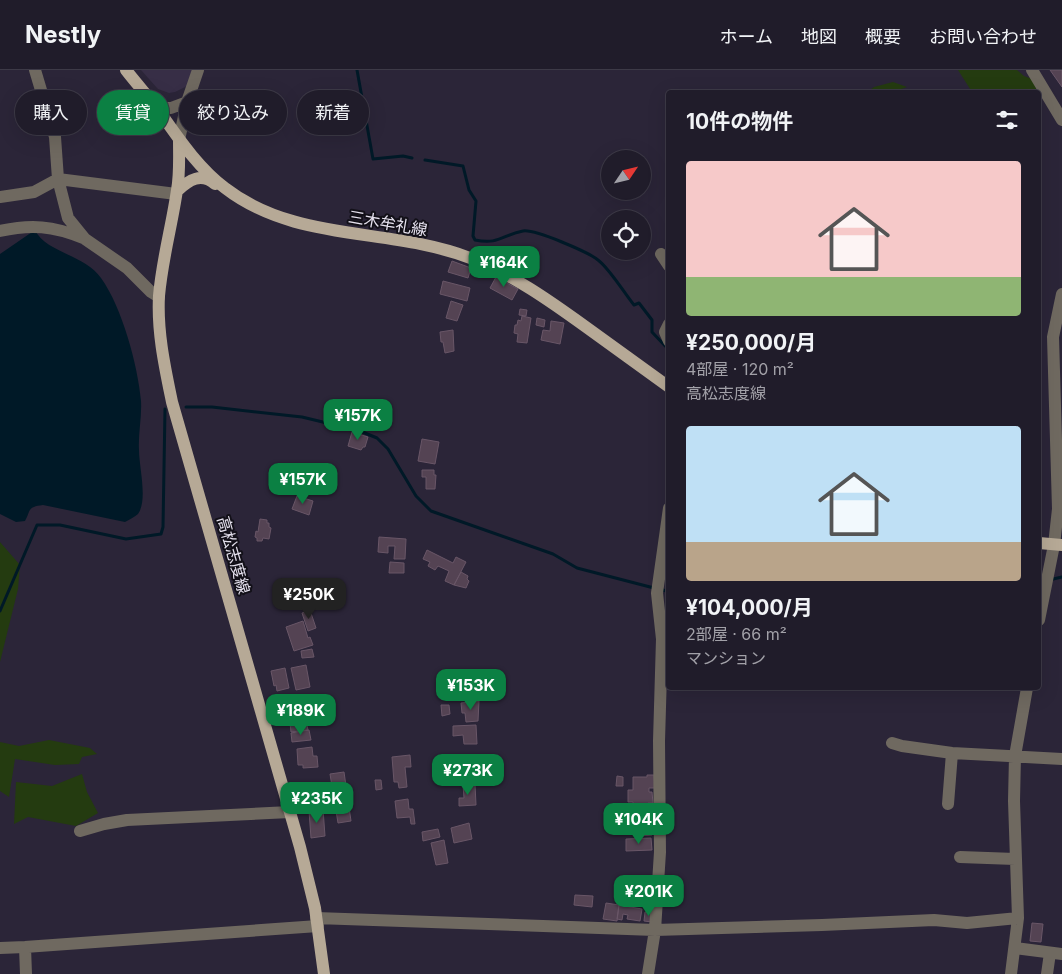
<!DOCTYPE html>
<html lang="ja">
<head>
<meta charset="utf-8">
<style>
	body { margin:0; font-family:Inter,"Noto Sans JP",sans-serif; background:#282532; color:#f1f3f6; height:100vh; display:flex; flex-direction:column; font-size:19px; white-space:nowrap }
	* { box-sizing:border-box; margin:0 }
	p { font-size:16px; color:#a2a1a8 }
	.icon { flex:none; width:28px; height:28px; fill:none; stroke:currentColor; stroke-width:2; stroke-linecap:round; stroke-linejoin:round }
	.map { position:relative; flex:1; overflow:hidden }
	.details { position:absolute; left:666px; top:20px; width:375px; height:600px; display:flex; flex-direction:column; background:#201c2a; border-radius:5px; box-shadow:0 5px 20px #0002,0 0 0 1px #3d3a47 }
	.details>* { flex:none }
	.banner { position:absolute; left:15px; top:20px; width:475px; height:45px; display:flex; gap:10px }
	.needle { width:32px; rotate:55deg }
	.controls { position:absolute; left:601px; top:80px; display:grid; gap:10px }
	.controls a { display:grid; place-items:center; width:50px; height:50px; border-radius:50%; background:#201c2a; box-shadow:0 5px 20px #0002,0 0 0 1px #3d3a47; font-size:25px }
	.price { position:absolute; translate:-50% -42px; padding:0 11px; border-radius:10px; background:#0b8043; color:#fff; font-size:16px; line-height:32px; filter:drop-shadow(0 1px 2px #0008) }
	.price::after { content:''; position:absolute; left:50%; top:30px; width:15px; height:11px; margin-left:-8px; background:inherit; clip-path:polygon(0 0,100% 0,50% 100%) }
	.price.active { background:#222; color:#fff }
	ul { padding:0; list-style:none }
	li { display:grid; align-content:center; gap:10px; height:265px; padding:0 20px }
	li span { display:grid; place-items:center; height:155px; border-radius:5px; color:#555 }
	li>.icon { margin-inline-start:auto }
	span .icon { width:90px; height:90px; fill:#fffc; stroke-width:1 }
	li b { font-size:21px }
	h2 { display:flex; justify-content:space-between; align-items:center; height:60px; padding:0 20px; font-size:21px }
	.tag { padding:0 18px; border-radius:22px; background:#201c2a; box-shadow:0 5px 20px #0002,0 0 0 1px #3d3a47; font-size:18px; line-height:45px }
	.tag.active { background:#0b8043; color:#fff }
	header { display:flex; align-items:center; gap:30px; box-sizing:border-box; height:70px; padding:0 25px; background:#201c2a; border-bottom:1px solid #3d3a47 }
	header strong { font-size:24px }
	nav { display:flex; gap:28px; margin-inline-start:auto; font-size:18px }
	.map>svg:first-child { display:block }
	.built { fill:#372e46 }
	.green { fill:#243b10 }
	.water { fill:#001927 }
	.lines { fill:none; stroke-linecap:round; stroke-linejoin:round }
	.stream { stroke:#001927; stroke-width:3 }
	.building { fill:#544353; stroke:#695667 }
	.minor { stroke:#6f6960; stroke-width:12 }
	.major { stroke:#b6a996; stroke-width:12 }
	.labels { text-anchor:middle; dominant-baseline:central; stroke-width:4; stroke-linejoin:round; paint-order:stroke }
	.street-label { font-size:16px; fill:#e6e2ef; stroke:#121018 }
</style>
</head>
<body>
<header>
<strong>Nestly</strong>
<nav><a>ホーム</a><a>地図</a><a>概要</a><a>お問い合わせ</a></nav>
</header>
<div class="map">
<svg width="1062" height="904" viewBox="0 0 1062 904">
	<rect width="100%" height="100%" fill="#2b2538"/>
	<path class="built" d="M 141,0 L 192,0 L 187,16 L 175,22 L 169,23 L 158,19 Z"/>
	<path class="green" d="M 958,0 L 1017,0 L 1024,6 L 1032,9 L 1038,22 L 972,22 Z
		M 893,12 L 907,17 L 893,22 L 867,22 L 874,17 Z
		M 0,472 L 20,495 L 18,519 L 0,592 Z
		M 49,670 L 90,678 L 97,684 L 82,687 L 79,694 L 55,695 L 15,689 L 9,727 L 0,721 L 0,672 L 19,676 Z
		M 82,704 L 87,722 L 98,743 L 76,756 L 28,747 L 14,754 L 16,712 L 52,716 Z"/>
	<path class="water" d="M 35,160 C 45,182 85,185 101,208 C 122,237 138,296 141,331 C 142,347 138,364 139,380 C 139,397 148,430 138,444 C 135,447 130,449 125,452 L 43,435 C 27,437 31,440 25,451 L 16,452 L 0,444 L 0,184 Z"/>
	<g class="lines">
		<path class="stream" d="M 357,0 L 373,89 L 403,86 L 412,88
			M 425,90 L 463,96 L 469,120 L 476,131 L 473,166 L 475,170 C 499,175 502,165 523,161 C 535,159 588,182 598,190 C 609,198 625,224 634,235 L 639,233 L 652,250 L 652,262 L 669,280
			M 186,337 L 212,337 L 302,347 L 360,361 L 377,368 L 388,379 L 416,426 L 431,441 L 553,484 L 577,498 L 654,518
			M 1049,510 L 1062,507
			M 660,519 L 669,522
			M 0,541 L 37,455 L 60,455 L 126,469 L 161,464 L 163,457 L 165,339"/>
	</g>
	<path class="building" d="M 1050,0 L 1062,0 L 1062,17 Z
		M 452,191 L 471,198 L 468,208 L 448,202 Z
		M 496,207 L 518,219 L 512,230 L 490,218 Z
		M 443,211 L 470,218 L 467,231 L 440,224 Z
		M 451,231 L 463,235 L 457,251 L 446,248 Z
		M 520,239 L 527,240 L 526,246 L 519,245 Z
		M 522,246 L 531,248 L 527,273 L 517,272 L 518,264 L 514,263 L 515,255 L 517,255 L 518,250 L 521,251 Z
		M 537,248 L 545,250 L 544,257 L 536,255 Z
		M 551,251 L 564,253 L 560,274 L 541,270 L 543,260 L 550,261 Z
		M 453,260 L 454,281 L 445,283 L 443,272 L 441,272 L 440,262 Z
		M 352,362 L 368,367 L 365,377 L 363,377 L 361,380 L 348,376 Z
		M 422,369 L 439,372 L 435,394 L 418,391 Z
		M 422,400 L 434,400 L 434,405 L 436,405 L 435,419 L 426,419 L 426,407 L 422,407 Z
		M 297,426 L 313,431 L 309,445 L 292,439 Z
		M 260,449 L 267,450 L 267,453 L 269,453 L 269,457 L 271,458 L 269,469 L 263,468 L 262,471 L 257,471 L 257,468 L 255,467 L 256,461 L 258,462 Z
		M 379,467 L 406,469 L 405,489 L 394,489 L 395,476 L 388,476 L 388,483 L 378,482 Z
		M 427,480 L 453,493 L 456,487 L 466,492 L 454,515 L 445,511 L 449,501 L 438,496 L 435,500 L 428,496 L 430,492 L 423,489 Z
		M 390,492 L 404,493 L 404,503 L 389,503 Z
		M 461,502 L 468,506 L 467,509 L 469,511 L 466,518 L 454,515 Z
		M 310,540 L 316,558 L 308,561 L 302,543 Z
		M 303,551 L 308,568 L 310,567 L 313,575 L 294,581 L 286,557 Z
		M 312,579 L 314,587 L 302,588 L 301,581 Z
		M 306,595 L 310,617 L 296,620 L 291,598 Z
		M 285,598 L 289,618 L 277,621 L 276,615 L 274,616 L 271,601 Z
		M 478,621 L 479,629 L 459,630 L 458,623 Z
		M 304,627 L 306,639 L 292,642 L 290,629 Z
		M 479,631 L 478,651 L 466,652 L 465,643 L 462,643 L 461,633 Z
		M 441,635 L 449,635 L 450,644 L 442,646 Z
		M 306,651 L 308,660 L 291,662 L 290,653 Z
		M 476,655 L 477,674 L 464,674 L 463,665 L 453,666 L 453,656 Z
		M 309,660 L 311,670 L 292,672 L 291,663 Z
		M 312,677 L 313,686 L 317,686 L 318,697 L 303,698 L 303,695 L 298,695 L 297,679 Z
		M 410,685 L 411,697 L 405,697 L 407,717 L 399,718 L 398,712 L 394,712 L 392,687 Z
		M 344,702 L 351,751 L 338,753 L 330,704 Z
		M 647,705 L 654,705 L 655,718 L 649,718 L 649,722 L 652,722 L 653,733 L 648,733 L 648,739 L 634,739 L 633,732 L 628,732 L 628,720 L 633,720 L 633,707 L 647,707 Z
		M 617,706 L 623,707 L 623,716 L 616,716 Z
		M 375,710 L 381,710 L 382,719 L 376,720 Z
		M 475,714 L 476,735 L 459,736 L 459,728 L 464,728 L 463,715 Z
		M 408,729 L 409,739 L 413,739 L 415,754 L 411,754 L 410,747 L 397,748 L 395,731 Z
		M 323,739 L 325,766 L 311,768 L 309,741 Z
		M 634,747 L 634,753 L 626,754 L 626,748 Z
		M 651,747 L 652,765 L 638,766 L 637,748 Z
		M 469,753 L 472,769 L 454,773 L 451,758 Z
		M 438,759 L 440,767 L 423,771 L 422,762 Z
		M 651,768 L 652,780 L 626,781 L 626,769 Z
		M 444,770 L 448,793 L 436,795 L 431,773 Z
		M 575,825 L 593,826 L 592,837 L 574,835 Z
		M 606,833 L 619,835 L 617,851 L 603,849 Z
		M 619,835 L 642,839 L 640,851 L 627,849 L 628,845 L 623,844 L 622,850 L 617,849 Z
		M 645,842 L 653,842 L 652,852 L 644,851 Z
		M 1032,853 L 1043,854 L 1041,872 L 1030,871 Z"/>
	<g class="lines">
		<path class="minor" d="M 35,0 L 55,67 L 58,109 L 68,148 L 85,169 L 127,198 L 151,222 L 159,227
			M 1032,0 L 1062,50
			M 157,38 L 171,38 L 187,32
			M 179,70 L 187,32 L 198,0
			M 0,127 L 34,122 L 58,109 L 176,124
			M 0,161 C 31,154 53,156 83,168
			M 661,184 L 669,196
			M 669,254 L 665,262 L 669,271
			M 1039,550 L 1054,475 L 1058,439 L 1053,267 L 1062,224
			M 892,673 L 902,676 L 952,683 L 1062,689
			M 948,734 L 952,683
			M 80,761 L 104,754 L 127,750 L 290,742
			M 960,787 L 1015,789
			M 316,848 L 655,860 L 822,855 L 934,850 L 967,853 L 1018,848
			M 25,877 L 26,904
			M 0,878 L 25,877 L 318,856
			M 1015,878 L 1062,884
			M 648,904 L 655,860 L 660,782 L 659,671 L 662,569 L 657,523 L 669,438
			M 1011,904 L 1018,848 L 1014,731 L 1015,686 L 1027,618
			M 1047,904 L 1050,883"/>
		<path class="major" d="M 126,0 C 136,13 147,25 157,38 C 177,66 197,97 225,118 C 296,173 390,157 470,188 C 512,204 550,231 586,257 C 614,277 641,297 669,317
			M 179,70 C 179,87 180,104 177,120 C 172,155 162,190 159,226 C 157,262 165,298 172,332 L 300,777 L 315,838 L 324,904
			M 177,121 C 189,110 201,102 215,114
			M 1039,473 L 1062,475"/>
	</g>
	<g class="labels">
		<g class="street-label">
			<text transform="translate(388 153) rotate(10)">三木牟礼線</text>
			<text transform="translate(234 485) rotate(74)">高松志度線</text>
		</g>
	</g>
</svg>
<div class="controls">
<a><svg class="needle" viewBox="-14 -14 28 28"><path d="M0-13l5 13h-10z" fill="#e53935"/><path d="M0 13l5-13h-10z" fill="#a2a1a8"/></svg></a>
<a><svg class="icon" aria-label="locate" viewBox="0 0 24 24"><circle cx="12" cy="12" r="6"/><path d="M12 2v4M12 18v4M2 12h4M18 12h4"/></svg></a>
</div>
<b class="price" style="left:504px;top:218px">¥164K</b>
<b class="price" style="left:358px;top:371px">¥157K</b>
<b class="price" style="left:303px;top:435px">¥157K</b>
<b class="price active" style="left:309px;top:550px">¥250K</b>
<b class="price" style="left:471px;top:641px">¥153K</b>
<b class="price" style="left:301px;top:666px">¥189K</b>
<b class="price" style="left:468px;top:726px">¥273K</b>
<b class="price" style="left:317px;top:754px">¥235K</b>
<b class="price" style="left:639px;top:775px">¥104K</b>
<b class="price" style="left:649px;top:847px">¥201K</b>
<div class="banner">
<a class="tag">購入</a>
<a class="tag active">賃貸</a>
<a class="tag">絞り込み</a>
<a class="tag">新着</a>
</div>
<section class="details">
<h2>10件の物件<svg class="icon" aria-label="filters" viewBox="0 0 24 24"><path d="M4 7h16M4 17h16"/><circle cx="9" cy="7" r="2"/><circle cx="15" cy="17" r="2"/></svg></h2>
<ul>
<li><span style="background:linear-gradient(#f6c9c9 75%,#8fb573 0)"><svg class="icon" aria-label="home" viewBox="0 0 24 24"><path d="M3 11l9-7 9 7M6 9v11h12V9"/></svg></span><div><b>¥250,000/月</b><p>4部屋 · 120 m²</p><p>高松志度線</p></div></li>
<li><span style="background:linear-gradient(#bfe0f5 75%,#b9a48a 0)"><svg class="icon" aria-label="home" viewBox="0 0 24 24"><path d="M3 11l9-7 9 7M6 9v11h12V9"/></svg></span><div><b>¥104,000/月</b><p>2部屋 · 66 m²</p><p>マンション</p></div></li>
</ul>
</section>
</div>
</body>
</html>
